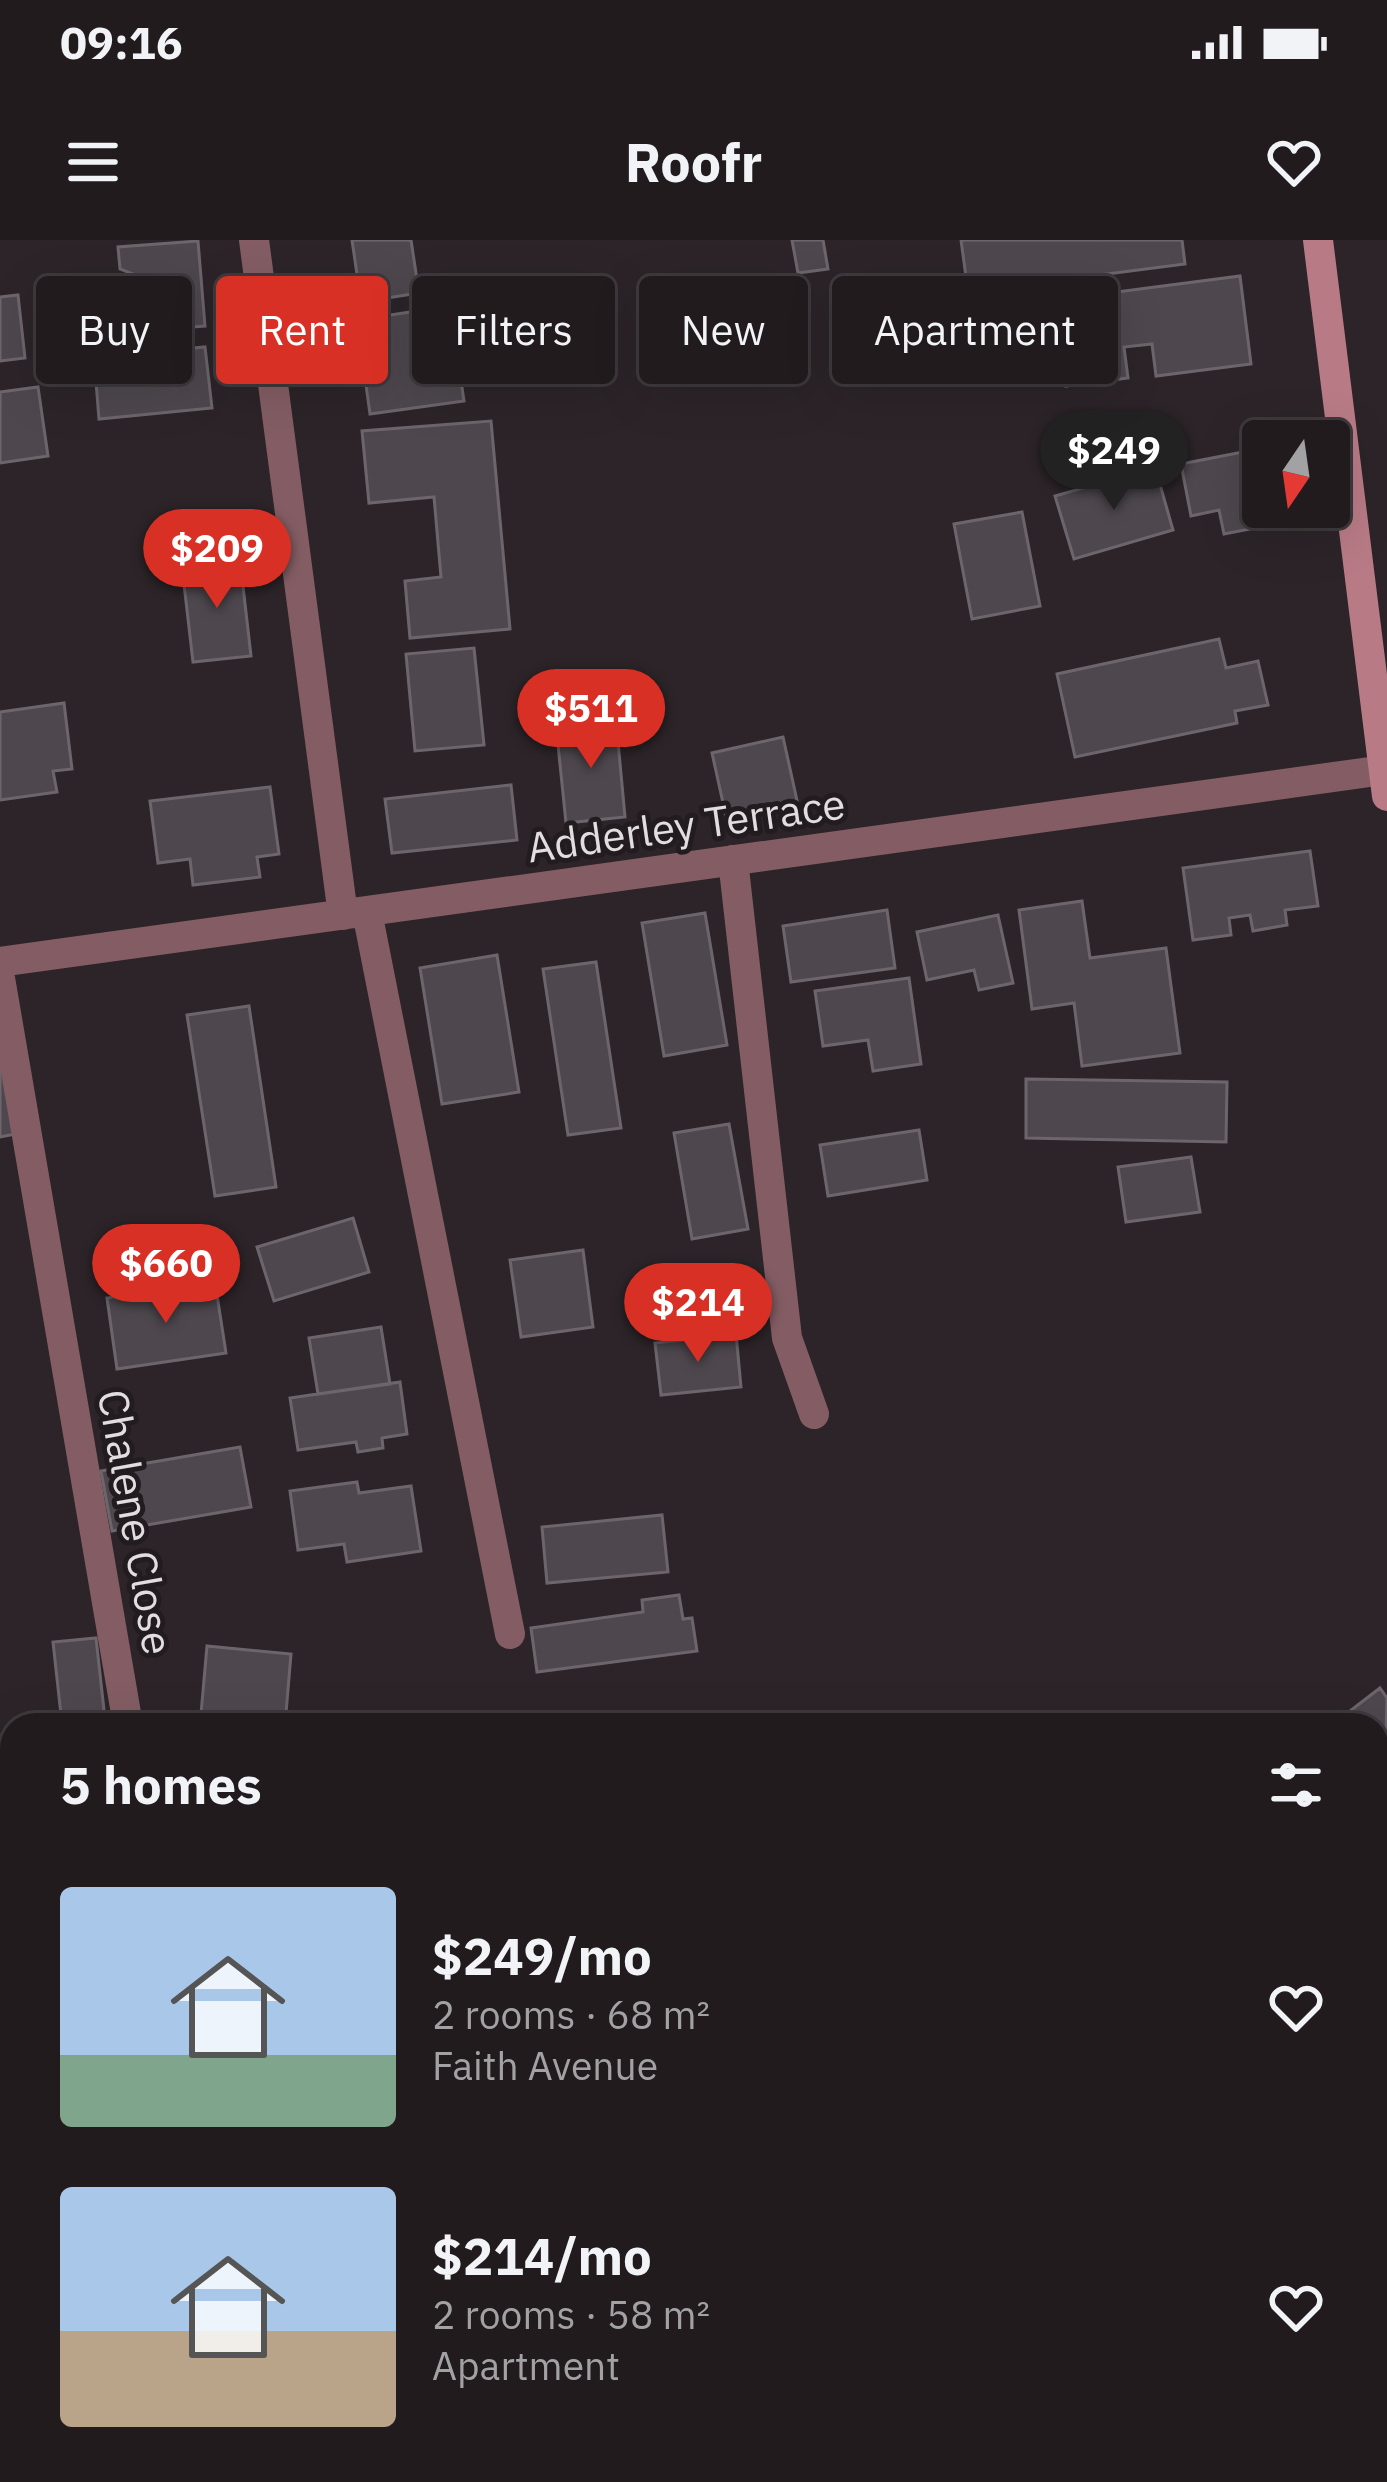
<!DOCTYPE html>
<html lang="en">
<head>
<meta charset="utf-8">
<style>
	body { margin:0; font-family:"IBM Plex Sans",sans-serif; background:#292427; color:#f1f3f6; height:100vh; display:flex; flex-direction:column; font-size:45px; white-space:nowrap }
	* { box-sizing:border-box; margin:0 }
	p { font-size:39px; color:#a2a1a4 }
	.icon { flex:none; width:66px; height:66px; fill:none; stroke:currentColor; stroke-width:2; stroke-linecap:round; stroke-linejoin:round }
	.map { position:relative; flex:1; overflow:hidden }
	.drawer { position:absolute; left:0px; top:1473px; width:1389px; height:771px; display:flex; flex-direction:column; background:#211b1e; border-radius:36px 36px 0 0; box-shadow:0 12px 48px #0002,0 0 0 3px #3e393c }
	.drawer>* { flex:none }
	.guide { position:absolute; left:36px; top:36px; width:1317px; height:108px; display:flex; gap:24px }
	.needle { width:78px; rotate:193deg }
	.tools { position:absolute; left:1242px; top:180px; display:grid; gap:24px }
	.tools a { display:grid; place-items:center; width:108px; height:108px; border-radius:12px; background:#211b1e; box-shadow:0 12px 48px #0002,0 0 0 3px #3e393c; font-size:60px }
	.price { position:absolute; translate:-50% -102px; padding:0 27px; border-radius:42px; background:#d93025; color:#fff; font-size:39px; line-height:78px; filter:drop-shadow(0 3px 6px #0008) }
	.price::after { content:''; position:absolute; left:50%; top:72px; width:36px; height:27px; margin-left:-18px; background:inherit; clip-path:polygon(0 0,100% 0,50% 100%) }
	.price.current { background:#222; color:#fff }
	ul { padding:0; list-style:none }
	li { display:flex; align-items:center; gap:36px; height:300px; padding:0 60px }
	li span { display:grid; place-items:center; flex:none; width:336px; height:240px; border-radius:12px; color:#555 }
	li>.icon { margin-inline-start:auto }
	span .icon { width:144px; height:144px; fill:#fffc; stroke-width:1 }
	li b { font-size:51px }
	h2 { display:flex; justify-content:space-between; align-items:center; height:144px; padding:0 60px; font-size:51px }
	.pill { padding:0 42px; border-radius:12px; background:#211b1e; box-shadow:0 12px 48px #0002,0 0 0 3px #3e393c; font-size:42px; line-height:108px }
	.pill.current { background:#d93025; color:#fff }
	.status { display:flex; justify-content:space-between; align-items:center; height:84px; padding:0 60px; background:#211b1e; direction:ltr }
	.status svg { height:33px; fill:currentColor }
	header { display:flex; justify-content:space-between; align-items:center; height:156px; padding:0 60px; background:#211b1e; font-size:54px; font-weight:800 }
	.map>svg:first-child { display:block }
	.building { fill:#4e484e; stroke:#6c666c; stroke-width:3 }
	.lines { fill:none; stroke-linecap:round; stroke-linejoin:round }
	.lane { stroke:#845d64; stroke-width:24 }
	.street { stroke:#845d64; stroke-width:30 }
	.secondary { stroke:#b87b86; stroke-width:30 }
	.labels { text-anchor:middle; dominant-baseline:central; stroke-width:10; stroke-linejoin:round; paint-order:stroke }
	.street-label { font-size:42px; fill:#e2dddf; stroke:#221b1f }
</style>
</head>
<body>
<div class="status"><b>09:16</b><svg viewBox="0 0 49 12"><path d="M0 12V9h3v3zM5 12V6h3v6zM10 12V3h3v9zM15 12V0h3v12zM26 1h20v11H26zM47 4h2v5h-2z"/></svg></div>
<header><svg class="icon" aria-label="menu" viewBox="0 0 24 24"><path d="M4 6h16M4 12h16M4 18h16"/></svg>Roofr<svg class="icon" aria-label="heart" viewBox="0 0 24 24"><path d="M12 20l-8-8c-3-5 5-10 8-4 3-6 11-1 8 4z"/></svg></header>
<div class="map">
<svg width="1387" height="2242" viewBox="0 0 1387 2242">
	<rect width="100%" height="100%" fill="#2c2428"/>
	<path class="building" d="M 352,0 L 411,0 L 419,53 L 361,62 Z
		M 792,0 L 823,0 L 828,29 L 798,33 Z
		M 961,0 L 1182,0 L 1185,24 L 968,52 Z
		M 198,1 L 205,86 L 138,91 L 133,34 L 120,29 L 118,7 Z
		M 1240,36 L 1251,124 L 1156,136 L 1152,104 L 1124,107 L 1128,138 L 1066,146 L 1055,60 Z
		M 18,55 L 25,118 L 0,121 L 0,57 Z
		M 450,66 L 464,161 L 370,174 L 357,80 Z
		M 1035,79 L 1042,135 L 1003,139 L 997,84 Z
		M 205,107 L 212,168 L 99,179 L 94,117 Z
		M 38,147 L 48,216 L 0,223 L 0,152 Z
		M 491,181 L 510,389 L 410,398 L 405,341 L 441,337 L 434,257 L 369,263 L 362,191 Z
		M 1263,208 L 1263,267 L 1321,267 L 1323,275 L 1224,294 L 1219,270 L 1191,276 L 1181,224 Z
		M 1155,227 L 1173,290 L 1074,319 L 1055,256 Z
		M 1022,272 L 1040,366 L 972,379 L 954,284 Z
		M 240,320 L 251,416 L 193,422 L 182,327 Z
		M 1219,399 L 1226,428 L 1258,421 L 1268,465 L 1235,471 L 1237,483 L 1075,517 L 1057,434 Z
		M 474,408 L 484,505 L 415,511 L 406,414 Z
		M 64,463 L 72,529 L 53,531 L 57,552 L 0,560 L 0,472 Z
		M 616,480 L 625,577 L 566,583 L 556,485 Z
		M 783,497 L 798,565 L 727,581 L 712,513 Z
		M 511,545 L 517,600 L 392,613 L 385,559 Z
		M 270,547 L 279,614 L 257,617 L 260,637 L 193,645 L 190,619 L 158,623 L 150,561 Z
		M 1310,611 L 1318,666 L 1285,670 L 1287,685 L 1253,691 L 1250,675 L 1229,678 L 1231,695 L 1193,700 L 1183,628 Z
		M 1082,661 L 1090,718 L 1166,708 L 1180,813 L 1082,826 L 1074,763 L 1032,769 L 1019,670 Z
		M 887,670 L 895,728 L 791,742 L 783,686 Z
		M 705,673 L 727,805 L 664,816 L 642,683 Z
		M 998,675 L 1013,743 L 979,750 L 974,730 L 927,740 L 917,692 Z
		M 497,715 L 519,852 L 442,864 L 420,728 Z
		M 596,722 L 621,888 L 568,895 L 543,729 Z
		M 909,738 L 921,824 L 873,831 L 868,800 L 823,806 L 815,751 Z
		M 249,766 L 276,947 L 215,956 L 187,775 Z
		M 0,802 L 15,894 L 0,897 Z
		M 1026,839 L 1227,842 L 1226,902 L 1026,898 Z
		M 729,884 L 748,989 L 692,999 L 674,893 Z
		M 919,890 L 927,940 L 828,956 L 820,905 Z
		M 1191,917 L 1200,972 L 1126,982 L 1118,927 Z
		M 353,978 L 369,1032 L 274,1061 L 257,1007 Z
		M 583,1010 L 593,1087 L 521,1097 L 510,1020 Z
		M 215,1042 L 226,1113 L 117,1129 L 107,1058 Z
		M 381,1087 L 390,1144 L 318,1154 L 309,1098 Z
		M 736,1094 L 741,1147 L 661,1155 L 655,1103 Z
		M 400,1142 L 407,1194 L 382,1198 L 383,1208 L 358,1212 L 356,1202 L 298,1210 L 290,1158 Z
		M 240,1207 L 251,1267 L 112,1291 L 101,1231 Z
		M 357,1242 L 359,1253 L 411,1246 L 421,1311 L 347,1322 L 344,1304 L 298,1310 L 290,1251 Z
		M 662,1275 L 668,1332 L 547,1343 L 542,1287 Z
		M 679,1355 L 683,1379 L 692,1378 L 697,1411 L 537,1432 L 531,1388 L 643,1372 L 642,1360 Z
		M 96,1398 L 105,1479 L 62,1484 L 53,1402 Z
		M 207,1406 L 291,1414 L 285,1485 L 200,1485 Z
		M 1380,1448 L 1387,1458 L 1384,1562 L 1377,1552 L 1377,1485 L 1361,1485 L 1350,1471 Z
		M 0,1633 L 12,1633 L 12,1695 L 0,1696 Z
		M 1170,2232 L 1255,2232 L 1261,2242 L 1152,2242 Z"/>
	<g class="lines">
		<path class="lane" d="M 1377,1746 L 1387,1760
			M 1377,2035 L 1387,2054"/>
		<path class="street" d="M 254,0 L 343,675
			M 733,620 L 787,1098 L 814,1174
			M 367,672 L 510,1394
			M 0,722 L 1384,530
			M 0,738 L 128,1485
			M 1377,1849 L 1387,1843
			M 1040,2232 L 1046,2242"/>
		<path class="secondary" d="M 1318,0 L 1387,556"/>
	</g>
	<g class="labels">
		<g class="street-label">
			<text transform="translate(686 585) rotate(-8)">Adderley Terrace</text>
			<text transform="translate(136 1282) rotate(80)">Chalene Close</text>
		</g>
	</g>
</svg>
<div class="tools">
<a><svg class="needle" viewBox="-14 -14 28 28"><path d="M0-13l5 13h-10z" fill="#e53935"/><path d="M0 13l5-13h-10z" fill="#a2a1a4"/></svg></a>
</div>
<b class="price current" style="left:1114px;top:273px">$249</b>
<b class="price" style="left:217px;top:371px">$209</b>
<b class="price" style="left:591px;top:531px">$511</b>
<b class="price" style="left:166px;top:1086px">$660</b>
<b class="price" style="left:698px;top:1125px">$214</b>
<div class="guide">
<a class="pill">Buy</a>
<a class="pill current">Rent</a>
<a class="pill">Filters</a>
<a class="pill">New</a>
<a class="pill">Apartment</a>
</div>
<section class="drawer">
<h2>5 homes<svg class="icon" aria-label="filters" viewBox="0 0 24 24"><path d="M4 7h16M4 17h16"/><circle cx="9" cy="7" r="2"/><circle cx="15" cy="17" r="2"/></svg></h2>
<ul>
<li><span style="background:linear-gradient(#a9c7e8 70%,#7fa58c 0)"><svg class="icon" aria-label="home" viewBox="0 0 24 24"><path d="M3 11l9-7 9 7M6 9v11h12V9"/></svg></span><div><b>$249/mo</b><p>2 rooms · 68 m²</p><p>Faith Avenue</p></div><svg class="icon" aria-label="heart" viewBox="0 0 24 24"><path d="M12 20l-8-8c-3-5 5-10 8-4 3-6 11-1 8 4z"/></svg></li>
<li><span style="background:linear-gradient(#a9c7e8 60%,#b9a48a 0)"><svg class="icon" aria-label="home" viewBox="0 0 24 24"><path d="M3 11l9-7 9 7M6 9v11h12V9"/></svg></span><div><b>$214/mo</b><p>2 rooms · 58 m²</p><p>Apartment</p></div><svg class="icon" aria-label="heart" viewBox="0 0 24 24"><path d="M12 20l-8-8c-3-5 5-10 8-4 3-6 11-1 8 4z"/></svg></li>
</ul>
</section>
</div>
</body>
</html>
